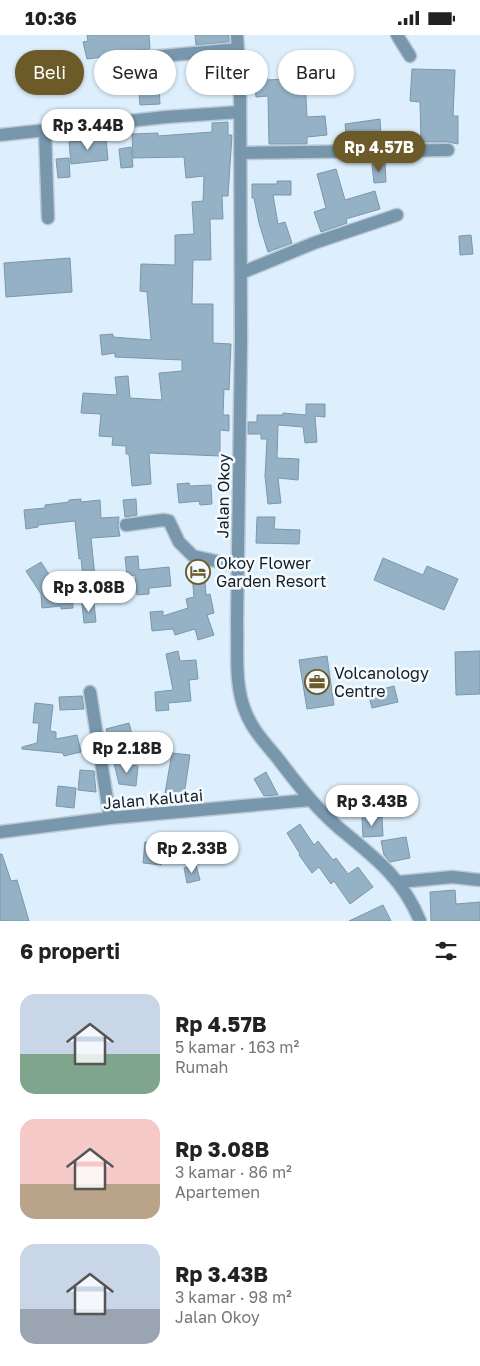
<!DOCTYPE html>
<html lang="id">
<head>
<meta charset="utf-8">
<style>
	body { margin:0; font-family:"Golos Text",sans-serif; background:#f6f6f6; color:#222; height:100vh; display:flex; flex-direction:column; font-size:19px; white-space:nowrap }
	* { box-sizing:border-box; margin:0 }
	p { font-size:16px; color:#767676 }
	.icon { flex:none; width:28px; height:28px; fill:none; stroke:currentColor; stroke-width:2; stroke-linecap:round; stroke-linejoin:round }
	.map { position:relative; height:886px; overflow:hidden }
	.side { display:flex; flex-direction:column; background:#fff; flex:1 }
	.side>* { flex:none }
	.banner { position:absolute; left:15px; top:15px; width:450px; height:45px; display:flex; gap:10px }
	.price { position:absolute; translate:-50% -42px; padding:0 11px; border-radius:18px; background:#fff; color:#222; font-size:16px; line-height:32px; filter:drop-shadow(0 1px 2px #0008) }
	.price::after { content:''; position:absolute; left:50%; top:30px; width:15px; height:11px; margin-left:-8px; background:inherit; clip-path:polygon(0 0,100% 0,50% 100%) }
	.price.selected { background:#6c5a28; color:#fff }
	ul { padding:0; list-style:none }
	li { display:flex; align-items:center; gap:15px; height:125px; padding:0 20px }
	li span { display:grid; place-items:center; flex:none; width:140px; height:100px; border-radius:15px; color:#555 }
	li>.icon { margin-inline-start:auto }
	span .icon { width:60px; height:60px; fill:#fffc; stroke-width:1 }
	li b { font-size:21px }
	h2 { display:flex; justify-content:space-between; align-items:center; height:60px; padding:0 20px; font-size:21px }
	.pill { padding:0 18px; border-radius:22px; background:#fff; box-shadow:0 1px 4px #0004; font-size:18px; line-height:45px }
	.pill.selected { background:#6c5a28; color:#fff }
	.status { display:flex; justify-content:space-between; align-items:center; height:35px; padding:0 25px; background:#fff; direction:ltr }
	.status svg { height:14px; fill:currentColor }
	.map>svg:first-child { display:block }
	.building { fill:#95b1c6; stroke:#7b97ab }
	.lines { fill:none; stroke-linecap:round; stroke-linejoin:round }
	.minor-casing { stroke:#b9c9d5; stroke-width:15 }
	.minor { stroke:#7897ac; stroke-width:12 }
	.labels { text-anchor:middle; dominant-baseline:central; stroke-width:5; stroke-linejoin:round; paint-order:stroke }
	.street-label { font-size:16px; fill:#131e26; stroke:#f4fafe }
	.poi-label { font-size:16px; fill:#131e26; stroke:#f4fafe; text-anchor:start }
</style>
</head>
<body>
<div class="status"><b>10:36</b><svg viewBox="0 0 49 12"><path d="M0 12V9h3v3zM5 12V6h3v6zM10 12V3h3v9zM15 12V0h3v12zM26 1h20v11H26zM47 4h2v5h-2z"/></svg></div>
<div class="map">
<svg width="480" height="886" viewBox="0 0 480 886">
	<rect width="100%" height="100%" fill="#ddeffc"/>
	<path class="building" d="M 87,0 L 149,0 L 150,14 L 117,17 L 111,21 L 87,24 L 83,7 L 88,6 Z
		M 195,0 L 229,0 L 229,7 L 196,10 Z
		M 151,30 L 152,32 L 158,31 L 160,69 L 140,70 L 137,31 Z
		M 412,34 L 455,35 L 453,81 L 458,81 L 458,109 L 448,107 L 421,107 L 420,67 L 410,66 Z
		M 267,42 L 267,45 L 305,43 L 307,82 L 325,81 L 327,100 L 307,102 L 307,109 L 269,109 L 268,61 L 256,62 L 254,43 Z
		M 380,84 L 381,104 L 347,108 L 345,89 Z
		M 228,87 L 228,100 L 232,100 L 228,161 L 222,161 L 223,184 L 210,184 L 211,225 L 193,225 L 192,269 L 213,269 L 213,308 L 231,309 L 229,355 L 224,354 L 223,380 L 229,380 L 229,396 L 220,395 L 220,421 L 149,418 L 151,449 L 132,451 L 129,419 L 126,419 L 126,411 L 112,410 L 113,402 L 99,401 L 101,379 L 81,378 L 83,358 L 117,360 L 115,342 L 128,341 L 130,363 L 162,365 L 159,338 L 182,336 L 182,325 L 115,322 L 115,318 L 102,320 L 100,300 L 113,299 L 113,302 L 151,305 L 147,257 L 140,256 L 141,229 L 175,230 L 175,200 L 194,199 L 192,167 L 203,166 L 204,141 L 186,143 L 184,122 L 133,123 L 132,99 L 158,98 L 158,101 L 212,97 L 212,88 Z
		M 106,103 L 108,125 L 71,129 L 69,107 Z
		M 131,112 L 133,132 L 121,133 L 119,114 Z
		M 69,123 L 70,142 L 58,143 L 56,124 Z
		M 385,128 L 386,147 L 374,148 L 372,129 Z
		M 336,134 L 345,165 L 375,156 L 380,174 L 346,184 L 347,188 L 321,197 L 314,177 L 326,173 L 317,139 Z
		M 277,146 L 291,146 L 291,160 L 273,160 L 278,189 L 285,187 L 292,208 L 268,217 L 259,188 L 254,163 L 252,163 L 252,149 L 277,149 Z
		M 471,200 L 473,219 L 460,220 L 459,201 Z
		M 70,223 L 72,257 L 6,262 L 4,228 Z
		M 306,369 L 325,369 L 325,382 L 315,381 L 317,407 L 305,408 L 303,392 L 278,390 L 277,423 L 299,424 L 298,445 L 278,443 L 281,468 L 268,469 L 265,441 L 267,404 L 261,404 L 261,399 L 248,399 L 248,387 L 257,387 L 257,380 L 283,380 L 283,378 L 306,380 Z
		M 189,448 L 190,451 L 211,450 L 212,469 L 200,470 L 199,466 L 179,468 L 177,449 Z
		M 81,464 L 81,467 L 100,465 L 101,483 L 119,482 L 118,491 L 120,501 L 91,503 L 95,542 L 83,543 L 81,523 L 79,524 L 75,486 L 38,490 L 38,492 L 26,494 L 24,475 L 45,473 L 45,470 L 69,467 L 69,465 Z
		M 136,464 L 137,480 L 125,482 L 123,465 Z
		M 257,482 L 275,482 L 274,494 L 300,495 L 299,509 L 256,508 Z
		M 138,521 L 139,535 L 169,532 L 171,551 L 149,553 L 149,559 L 137,560 L 135,540 L 127,541 L 125,522 Z
		M 383,523 L 423,540 L 427,531 L 458,544 L 444,575 L 374,545 Z
		M 41,527 L 59,555 L 72,554 L 73,573 L 61,574 L 61,571 L 42,573 L 41,559 L 26,536 Z
		M 191,529 L 204,532 L 206,560 L 210,559 L 214,578 L 207,580 L 214,600 L 198,605 L 195,594 L 175,600 L 173,594 L 152,596 L 150,577 L 163,576 L 163,581 L 188,573 L 186,564 L 194,562 Z
		M 94,568 L 96,587 L 84,588 L 82,569 Z
		M 178,616 L 180,626 L 196,625 L 198,644 L 189,645 L 191,666 L 168,668 L 169,675 L 156,676 L 155,657 L 173,655 L 166,619 Z
		M 480,616 L 480,659 L 456,660 L 455,617 Z
		M 327,621 L 334,670 L 307,674 L 299,625 Z
		M 394,651 L 398,667 L 372,673 L 368,658 Z
		M 82,661 L 84,674 L 60,675 L 59,662 Z
		M 35,668 L 53,670 L 50,696 L 56,697 L 56,704 L 77,700 L 81,717 L 64,721 L 63,718 L 22,714 L 22,712 L 37,708 L 39,688 L 33,688 Z
		M 129,688 L 135,710 L 111,716 L 106,694 Z
		M 172,718 L 190,720 L 184,760 L 165,758 Z
		M 114,728 L 138,731 L 136,751 L 119,749 Z
		M 80,735 L 94,736 L 96,757 L 78,755 Z
		M 266,737 L 278,760 L 264,761 L 254,744 Z
		M 58,751 L 76,753 L 74,773 L 56,771 Z
		M 382,782 L 383,801 L 363,802 L 362,783 Z
		M 300,789 L 314,810 L 318,806 L 333,825 L 336,823 L 348,839 L 358,832 L 373,852 L 350,869 L 334,846 L 331,849 L 319,832 L 312,838 L 299,820 L 300,819 L 287,798 Z
		M 207,802 L 225,804 L 223,825 L 205,822 Z
		M 406,802 L 410,823 L 390,827 L 384,820 L 381,806 Z
		M 180,806 L 181,826 L 162,827 L 161,830 L 143,828 L 145,807 L 164,809 L 164,807 Z
		M 0,819 L 2,819 L 11,846 L 17,845 L 29,886 L 0,886 Z
		M 196,830 L 200,845 L 187,848 L 184,833 Z
		M 455,855 L 456,869 L 480,867 L 480,886 L 431,886 L 430,857 Z
		M 383,870 L 391,886 L 349,886 Z"/>
	<g class="lines">
		<defs>
			<path id="minor" d="M 237,0 L 240,48 L 241,306 L 237,588 C 238,617 234,651 246,678 C 253,696 267,710 279,725 C 298,750 315,772 339,793 C 373,821 403,843 420,886
				M 397,0 L 410,21
				M 118,25 L 238,14
				M 45,96 L 48,183
				M 0,100 L 166,82 L 240,77
				M 240,118 L 448,115
				M 241,238 L 314,208 L 397,180
				M 126,490 L 163,485 L 169,486 L 179,507 L 193,521 L 238,531
				M 90,657 L 110,783
				M 0,797 L 110,783 L 310,765
				M 399,847 L 452,842 L 480,845"/>
		</defs>
		<use href="#minor" class="minor-casing"/>
		<use href="#minor" class="minor"/>
	</g>
	<defs>
		<symbol id="hotel-ring" viewBox="-11 -11 22 22"><circle r="9.5" fill="#f4fafe" stroke="#6c5a28" stroke-width="1.5"/><path d="M-6-4.5h1.5V1H6V5H4.5V3h-9V5H-6ZM-4 0a1.8 1.8 0 1 1 3.6 0ZM.5 0V-2.5h3Q6-2.5 6 0Z" fill="#6c5a28"/></symbol>
		<symbol id="office-ring" viewBox="-11 -11 22 22"><circle r="9.5" fill="#f4fafe" stroke="#6c5a28" stroke-width="1.5"/><path d="M-6-3h4V-5.5h4V-3h4V5H-6ZM-1-4.5V-3h2v-1.5ZM-6 0V1H6V0Z" fill="#6c5a28"/></symbol>
	</defs>
	<g fill-rule="evenodd">
		<use href="#hotel-ring" x="184" y="523" width="28" height="28"/>
		<use href="#office-ring" x="303" y="633" width="28" height="28"/>
	</g>
	<g class="labels">
		<g class="street-label">
			<text transform="translate(223 461) rotate(-89)">Jalan Okoy</text>
			<text transform="translate(153 764) rotate(-5)">Jalan Kalutai</text>
		</g>
		<g class="poi-label">
			<text x="216" y="528">Okoy Flower<tspan x="216" dy="18">Garden Resort</tspan></text>
			<text x="334" y="638">Volcanology<tspan x="334" dy="18">Centre</tspan></text>
		</g>
	</g>
</svg>
<b class="price" style="left:88px;top:116px">Rp 3.44B</b>
<b class="price selected" style="left:379px;top:138px">Rp 4.57B</b>
<b class="price" style="left:89px;top:578px">Rp 3.08B</b>
<b class="price" style="left:127px;top:739px">Rp 2.18B</b>
<b class="price" style="left:372px;top:792px">Rp 3.43B</b>
<b class="price" style="left:192px;top:839px">Rp 2.33B</b>
<div class="banner">
<a class="pill selected">Beli</a>
<a class="pill">Sewa</a>
<a class="pill">Filter</a>
<a class="pill">Baru</a>
</div>
</div>
<section class="side">
<h2>6 properti<svg class="icon" aria-label="filters" viewBox="0 0 24 24"><path d="M4 7h16M4 17h16"/><circle cx="9" cy="7" r="2"/><circle cx="15" cy="17" r="2"/></svg></h2>
<ul>
<li><span style="background:linear-gradient(#c9d6e8 60%,#7fa58c 0)"><svg class="icon" aria-label="home" viewBox="0 0 24 24"><path d="M3 11l9-7 9 7M6 9v11h12V9"/></svg></span><div><b>Rp 4.57B</b><p>5 kamar · 163 m²</p><p>Rumah</p></div></li>
<li><span style="background:linear-gradient(#f6c9c9 65%,#b9a48a 0)"><svg class="icon" aria-label="home" viewBox="0 0 24 24"><path d="M3 11l9-7 9 7M6 9v11h12V9"/></svg></span><div><b>Rp 3.08B</b><p>3 kamar · 86 m²</p><p>Apartemen</p></div></li>
<li><span style="background:linear-gradient(#c9d6e8 65%,#9aa5b1 0)"><svg class="icon" aria-label="home" viewBox="0 0 24 24"><path d="M3 11l9-7 9 7M6 9v11h12V9"/></svg></span><div><b>Rp 3.43B</b><p>3 kamar · 98 m²</p><p>Jalan Okoy</p></div></li>
</ul>
</section>
</body>
</html>
